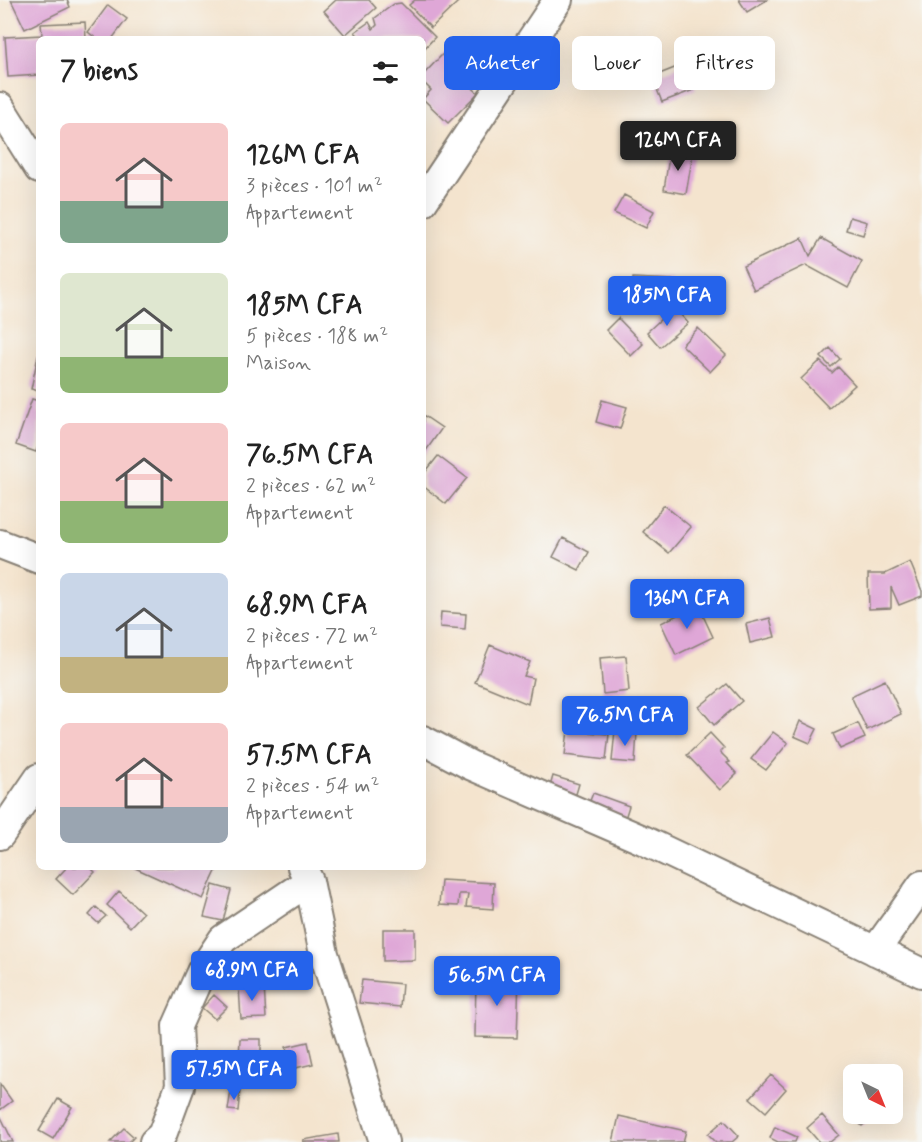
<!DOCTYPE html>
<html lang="fr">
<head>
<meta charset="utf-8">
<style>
	body { margin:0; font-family:Mynerve,sans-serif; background:#f6f6f6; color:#222; height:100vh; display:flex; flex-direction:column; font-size:22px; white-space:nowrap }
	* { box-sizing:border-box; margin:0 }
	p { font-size:20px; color:#767676 }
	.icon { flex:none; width:33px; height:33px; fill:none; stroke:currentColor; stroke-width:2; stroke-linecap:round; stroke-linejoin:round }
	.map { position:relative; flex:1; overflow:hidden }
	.panel { position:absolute; left:36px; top:36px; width:390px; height:834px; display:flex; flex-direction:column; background:#fff; border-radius:9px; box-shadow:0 6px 24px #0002 }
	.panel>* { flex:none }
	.hud { position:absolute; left:444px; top:36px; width:387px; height:54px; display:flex; gap:12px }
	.needle { width:39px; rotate:137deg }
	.controls { position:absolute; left:843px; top:1064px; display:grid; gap:12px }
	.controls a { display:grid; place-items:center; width:60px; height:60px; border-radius:9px; background:#fff; box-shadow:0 6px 24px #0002; font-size:30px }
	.price { position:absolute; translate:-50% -51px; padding:0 14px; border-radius:6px; background:#2563eb; color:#fff; font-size:20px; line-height:39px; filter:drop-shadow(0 2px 3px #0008) }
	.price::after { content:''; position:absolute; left:50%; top:36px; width:18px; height:14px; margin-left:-9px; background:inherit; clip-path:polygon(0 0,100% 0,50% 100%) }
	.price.active { background:#222; color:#fff }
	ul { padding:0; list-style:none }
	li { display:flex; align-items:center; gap:18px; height:150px; padding:0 24px }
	li span { display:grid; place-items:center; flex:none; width:168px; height:120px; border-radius:9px; color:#555 }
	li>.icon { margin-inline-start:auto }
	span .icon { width:72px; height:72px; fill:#fffc; stroke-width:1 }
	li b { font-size:26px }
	h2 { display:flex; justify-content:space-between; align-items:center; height:72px; padding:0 24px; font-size:26px }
	.pill { padding:0 21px; border-radius:9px; background:#fff; box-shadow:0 6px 24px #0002; font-size:21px; line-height:54px }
	.pill.active { background:#2563eb; color:#fff }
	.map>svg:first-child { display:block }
	.building { fill:#dfa7d7 }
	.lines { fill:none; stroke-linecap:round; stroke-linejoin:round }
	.minor-casing { stroke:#888075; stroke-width:32 }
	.minor { stroke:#fff; stroke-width:28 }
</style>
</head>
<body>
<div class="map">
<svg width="922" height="1142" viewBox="0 0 922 1142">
	<rect width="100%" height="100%" fill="#f6f6f2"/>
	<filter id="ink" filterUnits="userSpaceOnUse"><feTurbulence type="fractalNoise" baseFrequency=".0167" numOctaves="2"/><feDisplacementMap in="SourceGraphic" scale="12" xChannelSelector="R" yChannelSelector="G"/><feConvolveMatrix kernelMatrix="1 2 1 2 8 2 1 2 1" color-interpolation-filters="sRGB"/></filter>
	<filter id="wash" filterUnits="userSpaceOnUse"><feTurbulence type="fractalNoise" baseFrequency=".008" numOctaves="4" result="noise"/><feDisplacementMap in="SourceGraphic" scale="24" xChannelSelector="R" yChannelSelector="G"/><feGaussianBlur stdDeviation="1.35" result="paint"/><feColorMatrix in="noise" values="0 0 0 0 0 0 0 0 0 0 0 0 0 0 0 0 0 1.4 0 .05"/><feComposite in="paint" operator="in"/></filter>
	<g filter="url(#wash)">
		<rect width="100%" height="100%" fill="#f4e4ce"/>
		<g id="blocks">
			<path class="building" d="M 11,0 L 67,0 L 70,7 L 25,29 Z
				M 336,0 L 369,0 L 376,8 L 345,35 L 324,11 Z
				M 415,0 L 456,0 L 458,2 L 431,28 L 409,5 Z
				M 739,0 L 767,0 L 747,12 Z
				M 401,3 L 435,37 L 423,50 L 423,39 L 361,39 L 355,32 L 369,22 L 373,29 L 377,25 L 375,18 L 394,4 Z
				M 108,5 L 127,19 L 112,39 L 97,39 L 88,32 Z
				M 85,22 L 86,39 L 39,39 L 39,75 L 8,77 L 5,37 L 42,35 L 41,24 Z
				M 455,41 L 471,56 L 456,72 L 478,93 L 448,123 L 423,99 L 431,90 L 423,82 L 423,75 Z
				M 687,63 L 696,89 L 662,102 L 652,77 Z
				M 670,150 L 693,153 L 686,194 L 664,190 Z
				M 624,195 L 654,211 L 646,228 L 614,213 Z
				M 850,217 L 867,222 L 863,235 L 846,230 Z
				M 802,238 L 810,256 L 821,238 L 862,261 L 848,288 L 806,265 L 754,290 L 743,266 Z
				M 633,278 L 672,280 L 670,305 L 631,302 Z
				M 674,307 L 688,323 L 660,347 L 647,332 Z
				M 618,318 L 643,344 L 631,356 L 606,330 Z
				M 698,328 L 726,355 L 710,372 L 682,345 Z
				M 830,348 L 840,359 L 831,367 L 821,357 Z
				M 38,356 L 39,356 L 39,391 L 31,389 Z
				M 820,361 L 832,373 L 838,367 L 855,385 L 829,408 L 801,379 Z
				M 32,399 L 39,401 L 39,444 L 36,452 L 16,445 Z
				M 602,400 L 627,407 L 620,429 L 596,422 Z
				M 423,415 L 442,428 L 423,455 Z
				M 438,456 L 467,478 L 446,504 L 423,486 L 423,475 Z
				M 664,505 L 691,527 L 669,553 L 643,532 Z
				M 563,538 L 589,552 L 579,570 L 553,557 Z
				M 910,562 L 922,591 L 922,596 L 899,605 L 891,587 L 891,608 L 869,609 L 868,574 L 885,574 Z
				M 698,605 L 713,637 L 676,655 L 661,623 Z
				M 441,612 L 466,614 L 465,629 L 440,627 Z
				M 770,618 L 775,637 L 750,643 L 746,624 Z
				M 490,645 L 530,662 L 524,676 L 533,678 L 528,704 L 475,682 Z
				M 626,656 L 629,691 L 603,694 L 600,658 Z
				M 885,680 L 901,714 L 867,730 L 851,696 Z
				M 727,684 L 742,701 L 714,725 L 699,707 Z
				M 800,721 L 817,729 L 810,743 L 794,736 Z
				M 858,723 L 865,738 L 840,749 L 833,734 Z
				M 568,730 L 609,734 L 606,760 L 565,755 Z
				M 615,730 L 637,732 L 635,763 L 612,761 Z
				M 773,732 L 788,743 L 766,770 L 751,759 Z
				M 710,733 L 724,748 L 720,752 L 730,762 L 727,763 L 737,774 L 720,790 L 687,755 Z
				M 553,776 L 579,784 L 573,804 L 547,797 Z
				M 593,793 L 629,806 L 623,825 L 586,811 Z
				M 67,867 L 90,867 L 95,872 L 73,895 L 56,879 Z
				M 133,867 L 218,867 L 203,899 Z
				M 441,880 L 494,883 L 493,909 L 466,907 L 468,894 L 459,894 L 458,906 L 439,905 Z
				M 213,885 L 231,890 L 223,921 L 204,917 Z
				M 119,891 L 143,913 L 130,927 L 107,905 Z
				M 96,907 L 106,916 L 98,923 L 89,915 Z
				M 383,929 L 415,929 L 415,960 L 383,961 Z
				M 476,976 L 519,977 L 517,1038 L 475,1037 Z
				M 362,980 L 402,984 L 400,1007 L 359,1003 Z
				M 264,986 L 266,1018 L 241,1019 L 239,987 Z
				M 214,995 L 227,1007 L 215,1019 L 202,1008 Z
				M 240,1039 L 261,1039 L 261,1059 L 239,1058 Z
				M 308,1042 L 313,1064 L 291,1069 L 286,1047 Z
				M 262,1056 L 288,1060 L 285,1077 L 259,1074 Z
				M 771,1075 L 786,1089 L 766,1112 L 750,1098 Z
				M 0,1084 L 12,1101 L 0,1110 Z
				M 231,1090 L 240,1091 L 238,1111 L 228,1110 Z
				M 58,1099 L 72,1107 L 53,1139 L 39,1131 Z
				M 854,1105 L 854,1113 L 876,1113 L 862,1126 L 847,1111 Z
				M 0,1115 L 13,1142 L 0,1142 Z
				M 822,1115 L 839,1135 L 830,1142 L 819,1142 L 807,1128 Z
				M 619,1116 L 686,1131 L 683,1142 L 613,1142 Z
				M 724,1120 L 739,1136 L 732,1142 L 716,1142 L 708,1134 Z
				M 775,1127 L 797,1137 L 795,1142 L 778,1142 L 770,1138 Z
				M 124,1128 L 134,1137 L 129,1142 L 110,1142 Z
				M 338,1134 L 339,1142 L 304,1142 L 303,1140 Z"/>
		</g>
	</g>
	<g filter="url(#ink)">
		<use href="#blocks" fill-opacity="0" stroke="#888075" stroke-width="1.5"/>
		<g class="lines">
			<defs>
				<path id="minor" d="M 0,107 L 39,169
					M 423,202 L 558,0
					M 0,544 L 39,559
					M 423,740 L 470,765 L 643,840 L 922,973
					M 0,835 L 39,778
					M 302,867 L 309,881 L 324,954 L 384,1142
					M 875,951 L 922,885
					M 154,1142 L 162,1135 L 180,1086 L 177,1026 L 201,972 L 223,939 L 309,881"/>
			</defs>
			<use href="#minor" class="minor-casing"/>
			<use href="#minor" class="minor"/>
		</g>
	</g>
</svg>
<div class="controls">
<a><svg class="needle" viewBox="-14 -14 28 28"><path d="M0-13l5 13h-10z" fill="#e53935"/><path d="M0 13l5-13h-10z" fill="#767676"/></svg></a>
</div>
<b class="price active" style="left:678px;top:172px">126M CFA</b>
<b class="price" style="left:667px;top:327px">185M CFA</b>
<b class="price" style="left:687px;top:630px">136M CFA</b>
<b class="price" style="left:625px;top:747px">76.5M CFA</b>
<b class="price" style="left:252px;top:1002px">68.9M CFA</b>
<b class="price" style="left:497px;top:1007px">56.5M CFA</b>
<b class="price" style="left:234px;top:1101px">57.5M CFA</b>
<div class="hud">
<a class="pill active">Acheter</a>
<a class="pill">Louer</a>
<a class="pill">Filtres</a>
</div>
<section class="panel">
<h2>7 biens<svg class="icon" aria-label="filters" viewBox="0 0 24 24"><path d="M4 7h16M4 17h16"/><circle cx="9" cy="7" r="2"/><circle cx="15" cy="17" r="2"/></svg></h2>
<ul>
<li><span style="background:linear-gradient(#f6c9c9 65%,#7fa58c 0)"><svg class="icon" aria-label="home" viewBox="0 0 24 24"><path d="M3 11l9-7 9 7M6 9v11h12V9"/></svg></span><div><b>126M CFA</b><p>3 pièces · 101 m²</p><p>Appartement</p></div></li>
<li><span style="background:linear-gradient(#dfe7d0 70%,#8fb573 0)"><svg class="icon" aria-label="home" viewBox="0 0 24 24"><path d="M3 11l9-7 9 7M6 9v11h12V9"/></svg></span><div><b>185M CFA</b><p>5 pièces · 188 m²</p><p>Maison</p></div></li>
<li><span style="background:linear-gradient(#f6c9c9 65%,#8fb573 0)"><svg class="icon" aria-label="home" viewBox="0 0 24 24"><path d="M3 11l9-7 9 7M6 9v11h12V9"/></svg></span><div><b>76.5M CFA</b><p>2 pièces · 62 m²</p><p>Appartement</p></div></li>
<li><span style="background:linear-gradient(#c9d6e8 70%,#c2b280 0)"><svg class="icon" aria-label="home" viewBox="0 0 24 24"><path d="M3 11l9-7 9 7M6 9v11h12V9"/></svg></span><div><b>68.9M CFA</b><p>2 pièces · 72 m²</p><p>Appartement</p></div></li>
<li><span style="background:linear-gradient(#f6c9c9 70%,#9aa5b1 0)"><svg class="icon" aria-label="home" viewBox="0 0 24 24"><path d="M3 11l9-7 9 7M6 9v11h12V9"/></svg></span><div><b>57.5M CFA</b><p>2 pièces · 54 m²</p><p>Appartement</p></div></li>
</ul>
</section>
</div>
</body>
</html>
